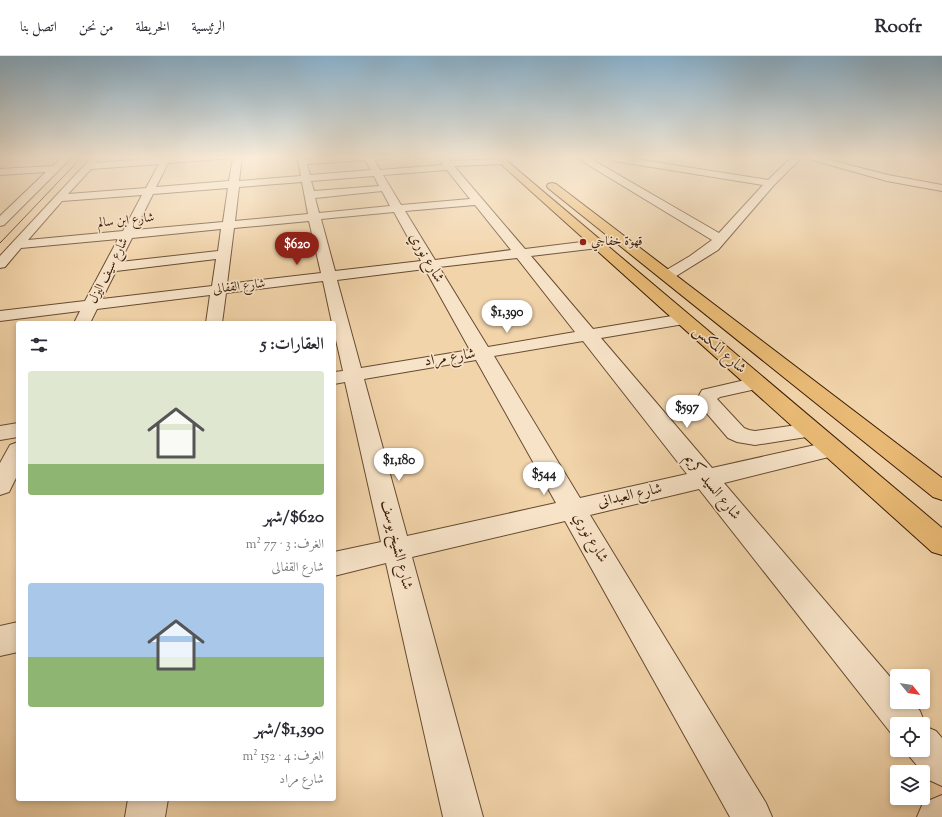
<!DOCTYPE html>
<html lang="ar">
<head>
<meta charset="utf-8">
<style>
	body { margin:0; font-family:"Sorts Mill Goudy",Amiri,serif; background:#f7f7f7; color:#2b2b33; direction:rtl; height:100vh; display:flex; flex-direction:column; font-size:15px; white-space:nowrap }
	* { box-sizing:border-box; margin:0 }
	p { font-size:13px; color:#7c7c81 }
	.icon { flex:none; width:22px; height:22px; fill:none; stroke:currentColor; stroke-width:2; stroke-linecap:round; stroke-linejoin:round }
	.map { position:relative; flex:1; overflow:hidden; direction:ltr }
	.details { position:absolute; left:16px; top:265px; width:320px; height:480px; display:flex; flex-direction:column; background:#fff; border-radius:4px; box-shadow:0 2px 6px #0003; direction:rtl }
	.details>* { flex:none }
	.needle { width:26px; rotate:120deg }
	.tools { position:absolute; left:890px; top:613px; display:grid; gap:8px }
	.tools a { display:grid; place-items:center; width:40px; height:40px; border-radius:4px; background:#fff; box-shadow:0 2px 6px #0003; font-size:20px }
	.price { position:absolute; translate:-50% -34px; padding:0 9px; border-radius:14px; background:#fff; color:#222; font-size:13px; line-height:26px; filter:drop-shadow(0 1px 2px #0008) }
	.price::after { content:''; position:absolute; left:50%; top:24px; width:12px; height:9px; margin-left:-6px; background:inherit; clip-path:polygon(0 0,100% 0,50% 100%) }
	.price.current { background:#8f2418; color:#fff }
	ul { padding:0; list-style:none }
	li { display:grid; align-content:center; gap:8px; height:212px; padding:0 12px }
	li span { display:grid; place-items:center; height:124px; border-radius:4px; color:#555 }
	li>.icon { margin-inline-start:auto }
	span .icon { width:72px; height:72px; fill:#fffc; stroke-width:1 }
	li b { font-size:17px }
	h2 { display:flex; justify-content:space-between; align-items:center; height:48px; padding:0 12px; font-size:17px }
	header { display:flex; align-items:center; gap:24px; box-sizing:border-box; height:56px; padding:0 20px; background:#fff; border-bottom:1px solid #e1e1e2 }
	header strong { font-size:19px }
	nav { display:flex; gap:22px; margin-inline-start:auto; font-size:14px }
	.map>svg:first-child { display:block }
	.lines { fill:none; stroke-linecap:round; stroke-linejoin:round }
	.minor-casing { stroke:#684b30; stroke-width:2 }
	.major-casing { stroke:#3a1d08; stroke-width:2 }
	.minor { fill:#f7e3c8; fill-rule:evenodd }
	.major { fill:#e9ba75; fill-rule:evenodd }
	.tram { stroke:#3a1d08; stroke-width:1 }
	.poi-dot { fill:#8f2418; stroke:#f7e3c8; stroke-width:1.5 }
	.labels { text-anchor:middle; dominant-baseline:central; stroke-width:3.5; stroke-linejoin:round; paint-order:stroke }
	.far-street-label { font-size:13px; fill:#3a1d08; stroke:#f7e3c8 }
	.far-poi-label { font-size:13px; fill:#3a1d08; stroke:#f7e3c8; text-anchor:start }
	.street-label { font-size:15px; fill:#3a1d08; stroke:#f7e3c8 }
</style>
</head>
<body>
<header>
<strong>Roofr</strong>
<nav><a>الرئيسية</a><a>الخريطة</a><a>من نحن</a><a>اتصل بنا</a></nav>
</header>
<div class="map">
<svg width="942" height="761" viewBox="0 0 942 761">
	<rect width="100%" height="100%" fill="#f2d4aa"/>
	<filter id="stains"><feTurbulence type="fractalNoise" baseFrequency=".005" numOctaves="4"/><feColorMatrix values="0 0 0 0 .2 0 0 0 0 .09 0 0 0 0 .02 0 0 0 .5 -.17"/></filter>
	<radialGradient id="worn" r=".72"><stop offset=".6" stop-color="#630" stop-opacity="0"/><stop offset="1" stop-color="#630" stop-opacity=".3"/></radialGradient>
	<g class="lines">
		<defs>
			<path id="minor" d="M 64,100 L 73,100 L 4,169 L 0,170 L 0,160 L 46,116 L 0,119 L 0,113 L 53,110 Z
				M 93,100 L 101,100 L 96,107 L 161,102 L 163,100 L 171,100 L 171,102 L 242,100 L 239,125 L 301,120 L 297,100 L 305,100 L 306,103 L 355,100 L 393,100 L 389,103 L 374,104 L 380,114 L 443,109 L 437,100 L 445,100 L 450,105 L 506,103 L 507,105 L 503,108 L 454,110 L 525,193 L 598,184 L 603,185 L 604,188 L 603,191 L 598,192 L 531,200 L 593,273 L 684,258 L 690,260 L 692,263 L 690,266 L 684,268 L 601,282 L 712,412 L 833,385 L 841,388 L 844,393 L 841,398 L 724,427 L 897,629 L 897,646 L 912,646 L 920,655 L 925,668 L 924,670 L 936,675 L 942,682 L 942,730 L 929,724 L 910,701 L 907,694 L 923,694 L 923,668 L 897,668 L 897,682 L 894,681 L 699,433 L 590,459 L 766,747 L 772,761 L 730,761 L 565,465 L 412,501 L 483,761 L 443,761 L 386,507 L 334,520 L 334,496 L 381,486 L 345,326 L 334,328 L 334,316 L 343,315 L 334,275 L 334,267 L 332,267 L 323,225 L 226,237 L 222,267 L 206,267 L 210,239 L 97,253 L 90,267 L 74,267 L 80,255 L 0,265 L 0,255 L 85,245 L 118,183 L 21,192 L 5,211 L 0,212 L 0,200 ZM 233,102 L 229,125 L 156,131 L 168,107 ZM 365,104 L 371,114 L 310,119 L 307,108 ZM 159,108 L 146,132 L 68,138 L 91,113 ZM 447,114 L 470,143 L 401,149 L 383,119 ZM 374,120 L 379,130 L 314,135 L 311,125 ZM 302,126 L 308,158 L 235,165 L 239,131 ZM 228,132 L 223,166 L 135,174 L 153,138 ZM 382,135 L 390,150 L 319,157 L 315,142 ZM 142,139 L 123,175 L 28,184 L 62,145 ZM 475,149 L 511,194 L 435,204 L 405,155 ZM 394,156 L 421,205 L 335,215 L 321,163 ZM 309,165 L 321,217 L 227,228 L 234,172 ZM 221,173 L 218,195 L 120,206 L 132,182 ZM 517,202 L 575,276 L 488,291 L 439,211 ZM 216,203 L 212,230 L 102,243 L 116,215 ZM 425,213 L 470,294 L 361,312 L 337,224 ZM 583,285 L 687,418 L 580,442 L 494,300 ZM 476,304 L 556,447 L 407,480 L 364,323 Z
				M 576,100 L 586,100 L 719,177 L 763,129 L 614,105 L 610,102 L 611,100 L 616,100 L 768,124 L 793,100 L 814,100 L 888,119 L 942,129 L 942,135 L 887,125 L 802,101 L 774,129 L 718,194 L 673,222 L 668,223 L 663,222 L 661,219 L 663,216 L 690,200 L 712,184 L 577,102 Z
				M 758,321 L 765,323 L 768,327 L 765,331 L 720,341 L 717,343 L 744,372 L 749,374 L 755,375 L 811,367 L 819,369 L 822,374 L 819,379 L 755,389 L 737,386 L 728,382 L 703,353 L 697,343 L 702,334 Z
				M 18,367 L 18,381 L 0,384 L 0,370 Z
				M 18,386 L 18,418 L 9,436 L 0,439 L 0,407 L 10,389 Z
				M 18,566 L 18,596 L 0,600 L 0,570 Z
				M 942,739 L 942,761 L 917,761 L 923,747 Z
				M 128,743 L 168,743 L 165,761 L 125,761 Z"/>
			<path id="major" d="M 492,100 L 501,100 L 942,472 L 942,499 L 932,496 Z
				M 552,127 L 556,128 L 942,422 L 942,444 L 933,441 L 548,132 L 547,130 L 548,128 Z"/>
		</defs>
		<use href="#minor" class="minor-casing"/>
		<use href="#major" class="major-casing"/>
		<use href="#minor" class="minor"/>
		<use href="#major" class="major"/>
		<path class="tram" d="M 0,187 L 83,100"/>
	</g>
	<linearGradient id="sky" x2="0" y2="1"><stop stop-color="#8ab5d2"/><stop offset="0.49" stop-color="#f9ecd9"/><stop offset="1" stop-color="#f9ecd9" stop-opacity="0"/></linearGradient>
	<rect width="942" height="206" fill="url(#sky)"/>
	<circle class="poi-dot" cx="583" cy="186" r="4"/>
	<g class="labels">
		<g class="far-street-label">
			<text transform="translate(126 165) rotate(-6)">شارع ابن سالم</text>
			<text transform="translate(109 215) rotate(-63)">شارع سيف اليزل</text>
			<text transform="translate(239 231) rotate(-7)">شارع القفالى</text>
		</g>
		<g class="far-poi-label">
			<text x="591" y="186">قهوة خفاجي</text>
		</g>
		<g class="street-label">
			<text transform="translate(426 202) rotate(60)">شارع نوري</text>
			<text transform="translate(719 294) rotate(41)">شارع المكس</text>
			<text transform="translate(450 302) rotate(-9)">شارع مراد</text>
			<text transform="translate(712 431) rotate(51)">شارع السيد كريم</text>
			<text transform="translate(630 440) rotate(-13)">شارع العبدانى</text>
			<text transform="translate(590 482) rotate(60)">شارع نوري</text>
			<text transform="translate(396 489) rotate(76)">شارع الشيخ يوسف</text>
		</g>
	</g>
	<rect width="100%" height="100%" filter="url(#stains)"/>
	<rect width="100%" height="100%" fill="url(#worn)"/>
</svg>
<div class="tools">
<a><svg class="needle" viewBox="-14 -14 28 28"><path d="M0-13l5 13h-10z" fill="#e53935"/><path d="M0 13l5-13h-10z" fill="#7c7c81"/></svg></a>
<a><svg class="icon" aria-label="locate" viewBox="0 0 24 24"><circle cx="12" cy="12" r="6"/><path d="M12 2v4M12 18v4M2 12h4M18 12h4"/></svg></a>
<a><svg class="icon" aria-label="layers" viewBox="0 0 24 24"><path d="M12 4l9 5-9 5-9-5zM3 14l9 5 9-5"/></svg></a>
</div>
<b class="price current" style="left:297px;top:210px">$620</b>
<b class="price" style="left:507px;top:278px">$1,390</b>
<b class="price" style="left:687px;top:373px">$597</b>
<b class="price" style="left:399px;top:426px">$1,180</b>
<b class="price" style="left:544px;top:440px">$544</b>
<section class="details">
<h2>العقارات: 5<svg class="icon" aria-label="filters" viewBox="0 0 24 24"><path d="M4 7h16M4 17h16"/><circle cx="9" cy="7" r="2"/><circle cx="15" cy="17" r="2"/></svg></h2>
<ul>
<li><span style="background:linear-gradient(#dfe7d0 75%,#8fb573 0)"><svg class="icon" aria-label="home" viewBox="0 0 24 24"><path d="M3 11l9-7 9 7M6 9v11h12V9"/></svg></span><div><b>$620/شهر</b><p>الغرف: 3 · 77 m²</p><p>شارع القفالى</p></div></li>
<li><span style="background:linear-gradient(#a9c7e8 60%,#8fb573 0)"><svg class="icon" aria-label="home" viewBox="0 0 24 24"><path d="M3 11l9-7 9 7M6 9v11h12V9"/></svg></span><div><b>$1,390/شهر</b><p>الغرف: 4 · 152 m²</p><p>شارع مراد</p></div></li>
</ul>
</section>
</div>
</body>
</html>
